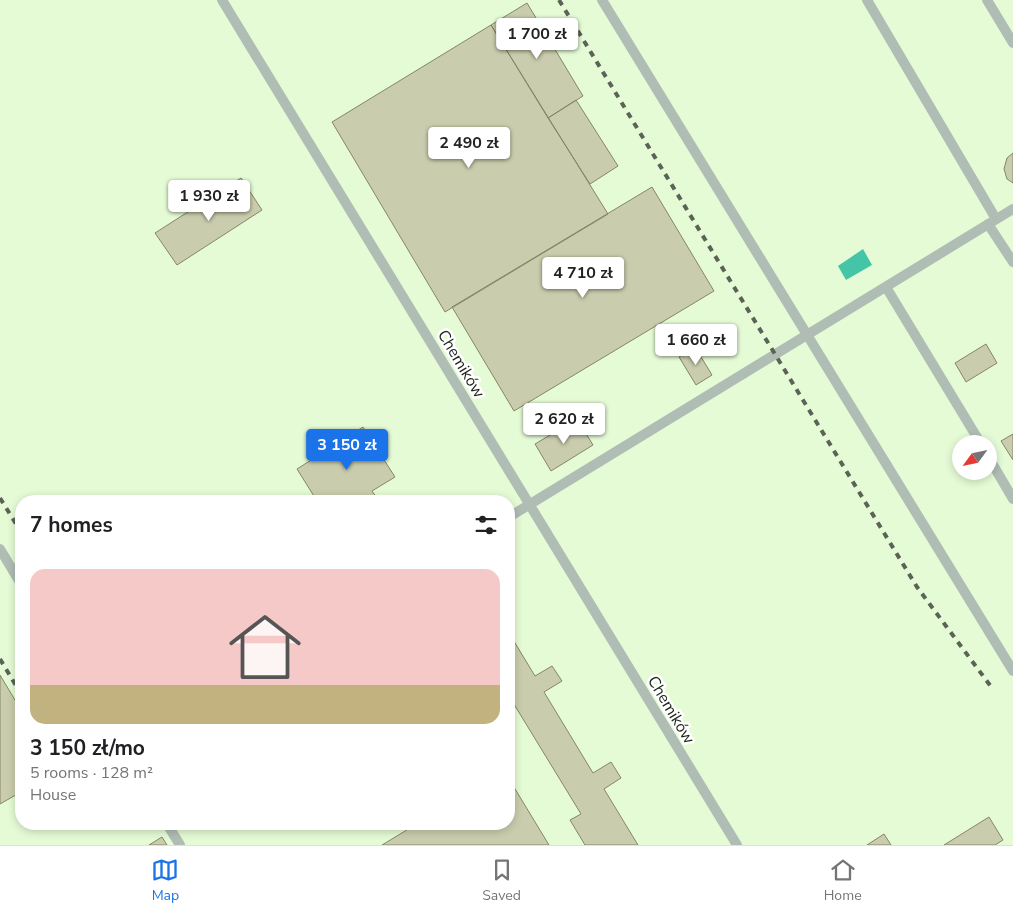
<!DOCTYPE html>
<html lang="en">
<head>
<meta charset="utf-8">
<style>
	body { margin:0; font-family:"Nunito Sans",sans-serif; background:#f6f6f6; color:#202124; height:100vh; display:flex; flex-direction:column; font-size:19px; white-space:nowrap }
	* { box-sizing:border-box; margin:0 }
	p { font-size:16px; color:#757577 }
	.icon { flex:none; width:28px; height:28px; fill:none; stroke:currentColor; stroke-width:2; stroke-linecap:round; stroke-linejoin:round }
	.map { position:relative; flex:1; overflow:hidden }
	.drawer { position:absolute; left:15px; top:495px; width:500px; height:335px; display:flex; flex-direction:column; background:#fff; border-radius:20px; box-shadow:0 2px 8px #0003 }
	.drawer>* { flex:none }
	.needle { width:32px; rotate:237deg }
	.controls { position:absolute; left:952px; top:435px; display:grid; gap:10px }
	.controls a { display:grid; place-items:center; width:45px; height:45px; border-radius:50%; background:#fff; box-shadow:0 2px 8px #0003; font-size:25px }
	.price { position:absolute; translate:-50% -42px; padding:0 11px; border-radius:5px; background:#fff; color:#222; font-size:16px; line-height:32px; filter:drop-shadow(0 1px 2px #0008) }
	.price::after { content:''; position:absolute; left:50%; top:30px; width:15px; height:11px; margin-left:-8px; background:inherit; clip-path:polygon(0 0,100% 0,50% 100%) }
	.price.active { background:#1a73e8; color:#fff }
	ul { padding:0; list-style:none }
	li { display:grid; align-content:center; gap:10px; height:265px; padding:0 15px }
	li+li { border-top:1px solid #e0e0e0 }
	li span { display:grid; place-items:center; height:155px; border-radius:15px; color:#555 }
	li>.icon { margin-inline-start:auto }
	span .icon { width:90px; height:90px; fill:#fffc; stroke-width:1 }
	li b { font-size:21px }
	h2 { display:flex; justify-content:space-between; align-items:center; height:60px; padding:0 15px; font-size:21px }
	.tabs { display:flex; justify-content:space-around; align-items:center; height:70px; border-top:1px solid #e0e0e0; background:#fff; font-size:14px; color:#757577 }
	.tabs a { display:grid; justify-items:center; gap:2px }
	.tabs .active { color:#1a73e8 }
	.map>svg:first-child { display:block }
	.built { fill:#e5fbd6; fill-rule:evenodd }
	.water { fill:#44c5a7 }
	.building { fill:#cacdad; stroke:#838668 }
	.lines { fill:none; stroke-linecap:round; stroke-linejoin:round }
	.service { stroke:#b0bdb4; stroke-width:10 }
	.rail { stroke:#5b6256; stroke-width:4; stroke-dasharray:6 6; stroke-linecap:butt }
	.labels { text-anchor:middle; dominant-baseline:central; stroke-width:5; stroke-linejoin:round; paint-order:stroke }
	.street-label { font-size:16px; fill:#1f251b; stroke:#fff }
</style>
</head>
<body>
<div class="map">
<svg width="1013" height="845" viewBox="0 0 1013 845">
	<rect width="100%" height="100%" fill="#f4ffed"/>
	<path class="built" d="M 0,0 L 1013,0 L 1013,845 L 0,845 ZM 961,444 L 989,444 L 989,471 L 961,471 ZM 21,501 L 509,501 L 509,824 L 21,824 Z"/>
	<path class="water" d="M 863,249 L 872,265 L 846,280 L 838,266 Z"/>
	<path class="building" d="M 527,3 L 583,96 L 548,118 L 491,25 Z
		M 491,25 L 608,214 L 445,312 L 332,122 Z
		M 576,100 L 618,166 L 590,184 L 548,118 Z
		M 1013,153 L 1013,183 L 1007,179 L 1004,169 L 1007,158 Z
		M 241,178 L 262,210 L 177,265 L 155,233 Z
		M 652,187 L 714,291 L 514,411 L 452,307 Z
		M 986,344 L 997,363 L 966,382 L 955,363 Z
		M 695,347 L 712,375 L 696,385 L 679,357 Z
		M 577,419 L 593,445 L 551,471 L 535,444 Z
		M 363,427 L 395,477 L 372,491 L 379,501 L 317,501 L 297,469 Z
		M 1013,434 L 1013,460 L 1001,441 Z
		M 512,638 L 535,676 L 552,666 L 562,681 L 544,692 L 593,773 L 611,762 L 621,778 L 604,789 L 638,845 L 585,845 L 570,820 L 581,814 L 509,696 L 509,640 Z
		M 0,675 L 21,710 L 21,792 L 0,804 Z
		M 509,779 L 549,845 L 382,845 L 410,828 L 407,824 L 509,824 Z
		M 989,817 L 1003,840 L 995,845 L 944,845 Z
		M 884,834 L 891,845 L 867,845 Z
		M 162,837 L 167,845 L 149,845 Z"/>
	<g class="lines">
		<path class="service" d="M 222,0 L 737,845
			M 602,0 L 1013,671
			M 867,0 L 996,219
			M 987,0 L 1013,43
			M 988,224 L 1013,262
			M 886,287 L 981,444
			M 989,458 L 1013,499
			M 509,517 L 1013,209
			M 0,549 L 21,584
			M 167,824 L 180,845"/>
		<path class="rail" d="M 559,0 L 917,587 L 992,688
			M 0,498 L 21,532
			M 0,659 L 21,694"/>
	</g>
	<g class="labels">
		<g class="street-label">
			<text transform="translate(461 364) rotate(59)">Chemików</text>
			<text transform="translate(671 710) rotate(59)">Chemików</text>
		</g>
	</g>
</svg>
<div class="controls">
<a><svg class="needle" viewBox="-14 -14 28 28"><path d="M0-13l5 13h-10z" fill="#e53935"/><path d="M0 13l5-13h-10z" fill="#757577"/></svg></a>
</div>
<b class="price" style="left:537px;top:60px">1 700 zł</b>
<b class="price" style="left:469px;top:169px">2 490 zł</b>
<b class="price" style="left:209px;top:222px">1 930 zł</b>
<b class="price" style="left:583px;top:299px">4 710 zł</b>
<b class="price" style="left:696px;top:366px">1 660 zł</b>
<b class="price" style="left:564px;top:445px">2 620 zł</b>
<b class="price active" style="left:347px;top:471px">3 150 zł</b>
<section class="drawer">
<h2>7 homes<svg class="icon" aria-label="filters" viewBox="0 0 24 24"><path d="M4 7h16M4 17h16"/><circle cx="9" cy="7" r="2"/><circle cx="15" cy="17" r="2"/></svg></h2>
<ul>
<li><span style="background:linear-gradient(#f6c9c9 75%,#c2b280 0)"><svg class="icon" aria-label="home" viewBox="0 0 24 24"><path d="M3 11l9-7 9 7M6 9v11h12V9"/></svg></span><div><b>3 150 zł/mo</b><p>5 rooms · 128 m²</p><p>House</p></div></li>
</ul>
</section>
</div>
<nav class="tabs">
<a class="active"><svg class="icon" aria-label="map" viewBox="0 0 24 24"><path d="M3 6l6-2 6 2 6-2v14l-6 2-6-2-6 2zM9 4v14M15 6v14"/></svg>Map</a>
<a><svg class="icon" aria-label="saved" viewBox="0 0 24 24"><path d="M7 4h10v16l-5-4-5 4z"/></svg>Saved</a>
<a><svg class="icon" aria-label="home" viewBox="0 0 24 24"><path d="M3 11l9-7 9 7M6 9v11h12V9"/></svg>Home</a>
</nav>
</body>
</html>
